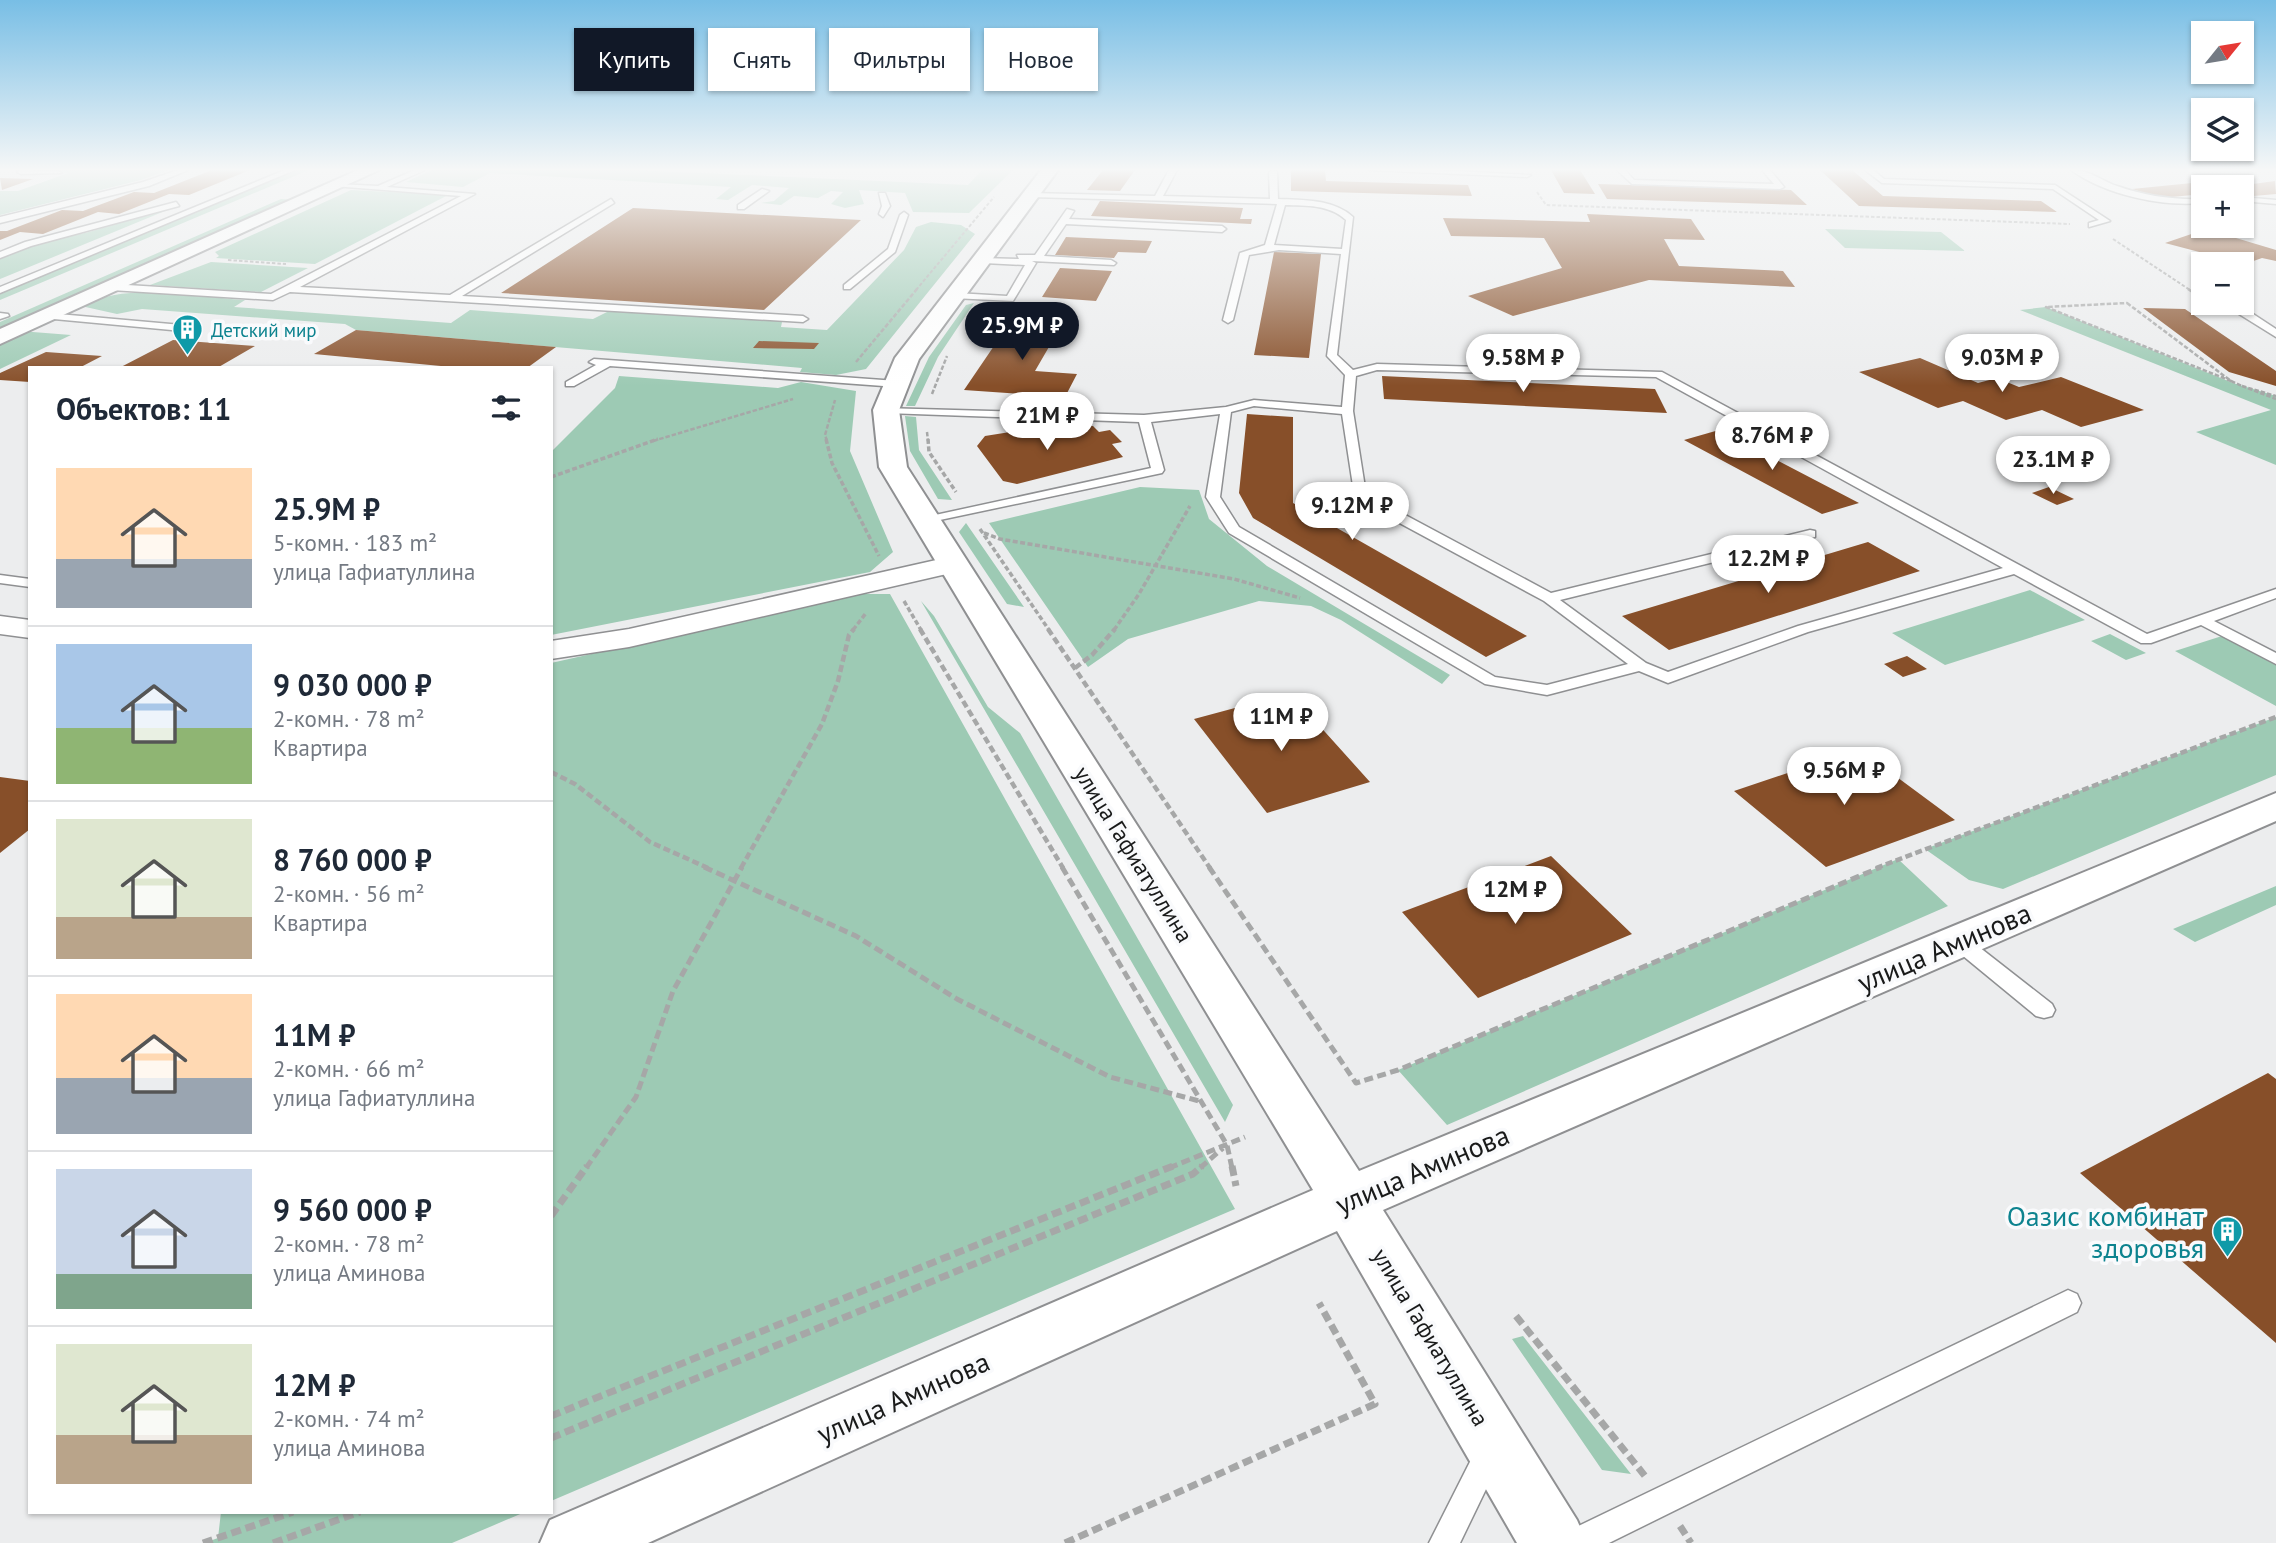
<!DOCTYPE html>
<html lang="ru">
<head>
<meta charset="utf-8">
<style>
	body { margin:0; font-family:"PT Sans",sans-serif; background:#f6f6f7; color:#1f2937; height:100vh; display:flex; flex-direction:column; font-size:26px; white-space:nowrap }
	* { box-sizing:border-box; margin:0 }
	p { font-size:23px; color:#747a83 }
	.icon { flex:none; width:38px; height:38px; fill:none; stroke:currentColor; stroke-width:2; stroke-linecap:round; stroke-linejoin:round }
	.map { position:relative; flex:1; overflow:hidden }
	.side { position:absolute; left:28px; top:366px; width:525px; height:1148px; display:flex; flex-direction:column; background:#fff; border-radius:0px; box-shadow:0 2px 5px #0004 }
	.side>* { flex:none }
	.guide { position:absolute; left:574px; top:28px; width:665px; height:63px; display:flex; gap:14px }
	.needle { width:46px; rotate:60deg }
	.controls { position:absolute; left:2191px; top:21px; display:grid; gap:14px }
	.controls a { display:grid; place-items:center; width:63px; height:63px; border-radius:0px; background:#fff; box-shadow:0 2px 5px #0004; font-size:35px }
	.price { position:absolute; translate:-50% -60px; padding:0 16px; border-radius:24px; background:#fff; color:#222; font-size:23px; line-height:46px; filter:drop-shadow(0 2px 4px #0008) }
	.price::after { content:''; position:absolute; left:50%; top:42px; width:21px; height:16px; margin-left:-10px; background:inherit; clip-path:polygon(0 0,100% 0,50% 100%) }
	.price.on { background:#111827; color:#fff }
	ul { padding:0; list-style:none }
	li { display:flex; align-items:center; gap:21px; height:175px; padding:0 28px }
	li+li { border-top:2px solid #e0e1e3 }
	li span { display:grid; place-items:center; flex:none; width:196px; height:140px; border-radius:0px; color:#555 }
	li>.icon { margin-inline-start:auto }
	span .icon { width:84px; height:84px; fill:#fffc; stroke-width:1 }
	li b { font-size:30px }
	h2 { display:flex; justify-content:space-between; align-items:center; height:84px; padding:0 28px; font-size:30px }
	.pill { padding:0 24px; border-radius:0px; background:#fff; box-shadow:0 2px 5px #0004; font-size:24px; line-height:63px }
	.pill.on { background:#111827; color:#fff }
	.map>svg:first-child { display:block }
	.green { fill:#9dcab4 }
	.building { fill:#874f29 }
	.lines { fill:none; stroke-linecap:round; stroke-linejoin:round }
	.lane-casing { stroke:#8f9092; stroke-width:3 }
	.street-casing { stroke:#8f9092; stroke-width:3 }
	.secondary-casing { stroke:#8f9092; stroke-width:4 }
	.path-far5 { stroke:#a6a7a7; stroke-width:2; stroke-dasharray:3.5 2; stroke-linecap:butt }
	.path-far4 { stroke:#a6a7a7; stroke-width:2.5; stroke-dasharray:4.5 2; stroke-linecap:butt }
	.path-far3 { stroke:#a6a7a7; stroke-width:3.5; stroke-dasharray:5 2.5; stroke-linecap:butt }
	.path-far2 { stroke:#a6a7a7; stroke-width:4.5; stroke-dasharray:7 3.5; stroke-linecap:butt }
	.path-far1 { stroke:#a6a7a7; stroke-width:5; stroke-dasharray:9 4.5; stroke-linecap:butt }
	.path { stroke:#a6a7a7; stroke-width:7; stroke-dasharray:10 5; stroke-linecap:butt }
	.lane { fill:#fff; fill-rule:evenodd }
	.street { fill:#fff; fill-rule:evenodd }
	.secondary { fill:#fff; fill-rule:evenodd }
	.labels { text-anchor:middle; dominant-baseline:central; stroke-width:7; stroke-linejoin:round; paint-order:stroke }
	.far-culture-label { font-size:19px; fill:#0d838f; stroke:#f9fafc; text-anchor:start }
	.street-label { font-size:23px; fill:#191a1a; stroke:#f9fafc }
	.near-street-label { font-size:28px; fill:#191a1a; stroke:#f9fafc }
	.near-culture-label { font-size:28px; fill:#0d838f; stroke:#f9fafc; text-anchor:end }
</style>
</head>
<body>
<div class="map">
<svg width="2276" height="1543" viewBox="0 0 2276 1543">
	<rect width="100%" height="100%" fill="#ecedee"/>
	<path class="green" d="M 35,170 L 169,170 L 141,180 L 0,215 L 0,191 L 18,191 L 68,173 Z
		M 294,170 L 309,170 L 0,300 L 0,293 Z
		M 432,170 L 634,170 L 968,185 L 982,170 L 1013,170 L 969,213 L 913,212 L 905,193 L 859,190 L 864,204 L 845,208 L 831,204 L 843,192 L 831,191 L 818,198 L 794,196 L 781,205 L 761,203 L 774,201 L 789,188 L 752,185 L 728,200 L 716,199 L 731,187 L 490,173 L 463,187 L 406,182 Z
		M 351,190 L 448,195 L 315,264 L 216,258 L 219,256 L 215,252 Z
		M 281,199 L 294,200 L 0,331 L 0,322 Z
		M 177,206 L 5,277 L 0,279 L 0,257 L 31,245 L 89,232 Z
		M 931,222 L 961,225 L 975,234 L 866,369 L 836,375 L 800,372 L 802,368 L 356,330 L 345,324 L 142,309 L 117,314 L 81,306 C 129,281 193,297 245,300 L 234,307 L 451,323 L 470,310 L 593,319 L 611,310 L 776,320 L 782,322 L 781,327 L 827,330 L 904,250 L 916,227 Z
		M 1825,229 L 1941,232 L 1965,251 L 1845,248 Z
		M 211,262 L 308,268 L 261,292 L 150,285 Z
		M 974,303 L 938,357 L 915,406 L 906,406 L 929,357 L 966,305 Z
		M 2046,307 L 2233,383 L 2276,396 L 2276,465 L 2196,432 L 2271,410 L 2020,310 Z
		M 20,331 L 71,335 L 0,369 L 0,339 Z
		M 619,376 L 778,388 L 801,382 L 856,391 L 850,451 L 893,552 L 870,572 L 551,635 L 551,452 L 615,388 Z
		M 905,416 L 916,417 L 919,450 L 952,500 L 938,499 L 910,451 Z
		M 1140,487 L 1199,490 L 1209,519 L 1267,566 L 1450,675 L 1442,684 L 1341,620 L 1311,606 L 1259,601 L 1128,639 L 1088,667 L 989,523 Z
		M 966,523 L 1024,607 L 1007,604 L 959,532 Z
		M 2030,590 L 2085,620 L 1945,665 L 1892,633 Z
		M 861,594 L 890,594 L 1235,1209 L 551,1501 L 551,663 Z
		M 921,601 L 934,616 L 988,707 L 1020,733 L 1233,1105 L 1225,1122 Z
		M 2110,634 L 2146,653 L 2126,660 L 2091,641 Z
		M 2222,636 L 2276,665 L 2276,706 L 2175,651 Z
		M 2276,717 L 2276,775 L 2003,889 L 1969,880 L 1925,849 Z
		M 1898,859 L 1948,906 L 1447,1125 L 1398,1070 Z
		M 2276,886 L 2276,905 L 2195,942 L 2173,929 Z
		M 1523,1336 L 1631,1474 L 1602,1470 L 1512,1339 Z
		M 221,1512 L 525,1512 L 452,1543 L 204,1543 L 218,1538 Z"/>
	<path class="building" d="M 212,170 L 250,170 L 189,195 L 169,194 L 119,214 L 98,212 L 43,234 L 20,232 L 0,240 L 0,231 L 7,231 L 62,210 L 83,211 L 134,192 L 154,193 Z
		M 1103,170 L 1135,170 L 1120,191 L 1087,190 Z
		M 1291,170 L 1325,170 L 1326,181 L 1468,185 L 1472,196 L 1291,191 Z
		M 1551,170 L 1580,170 L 1595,194 L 1564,193 Z
		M 1820,170 L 1852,170 L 1883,196 L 2041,201 L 2057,212 L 1859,206 Z
		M 0,178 L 33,179 L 2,190 Z
		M 2275,181 L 2276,194 L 2242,197 L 2242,187 L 2231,187 Z
		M 2192,183 L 2203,186 L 2203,194 L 2161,198 L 2132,189 Z
		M 1598,184 L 1791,190 L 1807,205 L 1607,199 Z
		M 1100,201 L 1243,208 L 1240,219 L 1252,219 L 1251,224 L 1091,216 Z
		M 633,208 L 861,220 L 764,310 L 501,293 Z
		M 1587,214 L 1691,219 L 1705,240 L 1664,239 L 1679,266 L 1783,271 L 1795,287 L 1649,280 L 1513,316 L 1468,296 L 1562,268 L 1544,238 L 1451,236 L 1443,218 L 1590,222 Z
		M 2206,229 L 2276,250 L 2276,261 L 2262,258 L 2245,264 L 2165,243 Z
		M 1066,237 L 1152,241 L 1146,253 L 1118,252 L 1114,258 L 1055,255 Z
		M 1274,252 L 1321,254 L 1309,358 L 1254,355 Z
		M 1060,268 L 1112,271 L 1096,301 L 1042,297 Z
		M 2143,308 L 2185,309 L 2276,371 L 2276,386 L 2229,372 Z
		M 1013,318 L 1064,321 L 1035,371 L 1077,374 L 1065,397 L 964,390 Z
		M 356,330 L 556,347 L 527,368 L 462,368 L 314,354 Z
		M 173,340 L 255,346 L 217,368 L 119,368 Z
		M 759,341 L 819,343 L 814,349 L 753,348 Z
		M 46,352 L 102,356 L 79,368 L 30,368 L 30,382 L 0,380 L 0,373 Z
		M 1920,358 L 1978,383 L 1997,378 L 2019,387 L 2061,377 L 2144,410 L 2081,427 L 2042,410 L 2006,420 L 1963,401 L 1938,408 L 1859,372 Z
		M 1382,376 L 1655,389 L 1667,413 L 1384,399 Z
		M 1247,414 L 1293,417 L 1293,503 L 1527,636 L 1486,657 L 1253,518 L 1239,493 Z
		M 1093,426 L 1099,432 L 1110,430 L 1122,442 L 1112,444 L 1123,457 L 1017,484 L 1003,481 L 977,446 L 985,436 L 1022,430 Z
		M 1719,430 L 1859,503 L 1822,514 L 1684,440 Z
		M 2049,487 L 2074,499 L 2057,505 L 2032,493 Z
		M 1868,542 L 1920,571 L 1669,650 L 1622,616 Z
		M 1907,656 L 1927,669 L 1903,677 L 1884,664 Z
		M 1290,693 L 1370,782 L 1267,813 L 1194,719 Z
		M 1859,749 L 1955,820 L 1826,867 L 1734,791 Z
		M 0,777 L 30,781 L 30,829 L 0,853 Z
		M 1551,856 L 1632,934 L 1478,998 L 1402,912 Z
		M 2268,1073 L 2276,1079 L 2276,1343 L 2080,1173 Z"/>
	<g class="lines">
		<defs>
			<path id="lane" d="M 20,170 L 58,171 L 62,173 L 21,174 L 17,172 Z
				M 178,170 L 188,170 L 149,186 L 0,223 L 0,217 L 143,182 Z
				M 285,170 L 295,170 L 0,293 L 0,287 Z
				M 415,170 L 425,170 L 387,187 L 475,194 L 300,287 L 450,295 L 611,199 L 614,203 L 462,296 L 803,316 L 808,319 L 803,322 L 290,292 L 273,300 L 111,290 L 106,287 L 111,284 L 271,294 L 461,196 L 333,186 L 337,184 L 378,186 Z
				M 1169,170 L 1177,170 L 1163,196 L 1270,199 L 1269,172 L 1273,170 L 1277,172 L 1278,199 C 1304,200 1333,199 1353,217 L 1337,355 L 1353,370 L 1377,364 L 1662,372 L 2147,634 L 2276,589 L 2276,598 L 2214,621 L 2276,653 L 2276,664 L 2201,625 L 2151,643 L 2141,643 L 2014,574 L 1808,632 L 1668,683 L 1639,671 L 1547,695 L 1485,684 L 1229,533 L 1206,497 L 1220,414 L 1151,422 L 1164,470 L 1162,473 L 921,524 L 921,518 L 926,517 L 1151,468 L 1139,422 L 886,413 L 880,410 L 882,408 L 1144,415 L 1226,407 L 1254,400 L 1342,407 L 1345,375 L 1327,356 L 1341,254 L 1279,250 L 1249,255 L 1233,320 L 1228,323 L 1223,320 L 1240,253 L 1265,245 L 1277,204 L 1031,197 L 1027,195 L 1031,193 L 1155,196 ZM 1285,205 C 1306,206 1329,204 1346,220 L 1342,249 L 1274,245 ZM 1377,370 L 1656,377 L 2003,568 L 1798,626 L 1668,672 L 1646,663 L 1560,600 L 1815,537 L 1815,531 L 1810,530 L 1551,593 L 1366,494 L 1353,411 L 1356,376 ZM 1254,406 L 1342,414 L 1355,499 L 1544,601 L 1628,664 L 1547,685 L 1495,677 L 1239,527 L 1220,497 L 1231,412 Z
				M 1368,170 L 1435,170 L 1531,175 L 1527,177 Z
				M 1617,170 L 1625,170 L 1634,180 L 1774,184 L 1762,170 L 1770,170 L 1784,187 L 1780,189 L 1632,184 Z
				M 1865,170 L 1873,170 L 1884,179 L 2055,185 L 2110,221 L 2089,227 L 2089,223 L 2099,220 L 2053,189 L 1882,183 Z
				M 2071,170 C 2088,169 2102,181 2117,186 C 2145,196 2174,200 2203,199 L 2203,203 C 2161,207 2106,195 2071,170 Z
				M 762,189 L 769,191 L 744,209 L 738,209 L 738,205 Z
				M 879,193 L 885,193 L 890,206 L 883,217 L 879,214 L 882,206 Z
				M 2242,197 L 2276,200 L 2276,204 L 2242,201 Z
				M 176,202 L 179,206 L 31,246 L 0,258 L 0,252 L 25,242 Z
				M 1067,209 L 1074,211 L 1069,219 L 1222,226 L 1226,229 L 1222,232 L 1066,224 L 1044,256 L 1111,260 L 1116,263 L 1114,265 L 1032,261 L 1036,263 L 1013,301 L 953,298 L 953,294 L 956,293 L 1007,296 L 1025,265 L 984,263 L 979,260 L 981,258 L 1019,259 L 1017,255 L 1035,255 Z
				M 904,212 L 908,215 L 895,252 L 850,289 L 844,289 L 844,285 L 888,249 L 900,215 Z
				M 2239,310 L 2247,310 L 2276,329 L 2276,337 L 2239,314 Z
				M 0,313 L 8,314 L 9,316 L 0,319 Z
				M 47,313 L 193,326 L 198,329 L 193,332 L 43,318 L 43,314 Z
				M 594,359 L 897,381 L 903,384 L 897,387 L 610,366 L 574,386 L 566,386 L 566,382 L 596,365 L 589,362 Z
				M 0,575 L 30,579 L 30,587 L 0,583 Z
				M 1958,933 L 1965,936 L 2052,1004 L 2055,1010 L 2052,1016 L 2044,1018 L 2036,1016 L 1951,946 L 1948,941 L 1951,936 Z
				M 2068,1290 L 2077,1294 L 2081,1303 L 2077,1312 L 1609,1543 L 1562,1543 L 1566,1532 Z
				M 1488,1442 L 1498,1446 L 1502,1456 L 1460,1543 L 1429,1543 L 1478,1446 Z"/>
			<path id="street" d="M 954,556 L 964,558 L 968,564 L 964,570 L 629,647 L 551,659 L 551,641 L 629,629 Z
				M 0,616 L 30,620 L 30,638 L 0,634 Z"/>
			<path id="secondary" d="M 358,170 L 379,170 L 0,344 L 0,329 Z
				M 1041,170 L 1058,170 L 919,359 L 899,410 L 907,467 L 1359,1171 L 2276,793 L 2276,821 L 1383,1210 L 1577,1520 L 1587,1543 L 1517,1543 L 1337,1231 L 648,1543 L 540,1543 L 550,1520 L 1313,1190 L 879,467 L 873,410 L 895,358 Z"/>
		</defs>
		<use href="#lane" class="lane-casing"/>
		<use href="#street" class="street-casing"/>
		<use href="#secondary" class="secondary-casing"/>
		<path class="path-far5" d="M 1537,192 L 1546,205 L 2070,224
			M 2113,239 L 2190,290
			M 228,260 L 286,264
			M 916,290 L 994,197"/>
		<path class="path-far4" d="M 2188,289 L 2203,299
			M 2127,303 L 2231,381 L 2046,307 Z
			M 2210,303 L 2221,310
			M 856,362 L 917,289
			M 2231,381 L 2242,386
			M 2231,381 L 2242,386
			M 2242,386 L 2276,396
			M 2242,386 L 2276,399
			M 932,394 L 947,356
			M 927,432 L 928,441
			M 653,441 L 793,399
			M 827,441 L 825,435 L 835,400"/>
		<path class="path-far3" d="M 826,439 L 832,463 L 879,556
			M 928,439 L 929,452 L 956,492
			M 551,477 L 658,439
			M 980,529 L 1049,630
			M 984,533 L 1000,539 L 1234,579 L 1300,598
			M 904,601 L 921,630
			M 853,630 L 866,613
			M 1114,630 L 1139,594 L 1190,506"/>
		<path class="path-far2" d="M 920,629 L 1063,868
			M 1048,629 L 1210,868
			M 1075,668 L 1092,655 L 1115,629
			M 551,772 L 575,784 L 650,842 L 708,868
			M 741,868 L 822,724 L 838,681 L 849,635 L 854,629
			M 1876,868 L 2276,717"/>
		<path class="path-far1" d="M 704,867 L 856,936 L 957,999 L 1110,1077 L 1199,1101
			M 1062,867 L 1227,1145 L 1232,1168
			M 1209,867 L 1356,1083 L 1398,1070 L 1881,867
			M 586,1168 L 636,1097 L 673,991 L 742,867
			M 1169,1168 L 1245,1137
			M 1200,1168 L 1223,1148"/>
		<path class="path" d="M 1232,1166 L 1236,1186
			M 551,1216 L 587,1166
			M 1516,1316 L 1645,1476
			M 551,1416 L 1173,1166
			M 551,1438 L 1193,1174 L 1202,1166
			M 1680,1526 L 1691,1543
			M 203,1543 L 293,1512
			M 273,1543 L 360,1512
			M 1065,1543 L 1375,1404 L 1319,1303"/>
		<use href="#lane" class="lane"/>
		<use href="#street" class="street"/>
		<use href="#secondary" class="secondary"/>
	</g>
	<linearGradient id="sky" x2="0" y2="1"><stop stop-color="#78bee5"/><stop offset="0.44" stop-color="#f6f7f7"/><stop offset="1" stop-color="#f6f7f7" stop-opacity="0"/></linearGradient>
	<rect width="2276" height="386" fill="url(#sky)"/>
	<defs>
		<symbol id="building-pin" viewBox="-11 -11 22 30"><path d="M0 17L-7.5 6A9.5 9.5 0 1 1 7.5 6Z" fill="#0f9aa8" stroke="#f9fafc"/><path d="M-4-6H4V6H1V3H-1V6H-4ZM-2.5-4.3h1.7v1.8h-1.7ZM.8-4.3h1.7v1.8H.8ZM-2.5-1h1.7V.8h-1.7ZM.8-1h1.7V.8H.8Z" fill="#fff"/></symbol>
	</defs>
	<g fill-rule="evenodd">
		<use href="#building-pin" x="170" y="312" width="35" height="47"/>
		<use href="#building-pin" x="2210" y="1214" width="35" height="47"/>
	</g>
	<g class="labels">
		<g class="far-culture-label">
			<text x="211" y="330">Детский мир</text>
		</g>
		<g class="street-label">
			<text transform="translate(1134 854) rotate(58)">улица Гафиатуллина</text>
			<text transform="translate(1431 1337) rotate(59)">улица Гафиатуллина</text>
		</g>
		<g class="near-street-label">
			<text transform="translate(1944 947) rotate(-23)">улица Аминова</text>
			<text transform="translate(1422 1169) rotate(-23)">улица Аминова</text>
			<text transform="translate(903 1397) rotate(-24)">улица Аминова</text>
		</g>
		<g class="near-culture-label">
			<text x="2204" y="1215">Оазис комбинат<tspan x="2204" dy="32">здоровья</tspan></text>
		</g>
	</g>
</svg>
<div class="controls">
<a><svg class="needle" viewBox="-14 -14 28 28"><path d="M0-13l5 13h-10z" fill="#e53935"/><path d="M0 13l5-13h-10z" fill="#747a83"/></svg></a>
<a><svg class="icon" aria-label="layers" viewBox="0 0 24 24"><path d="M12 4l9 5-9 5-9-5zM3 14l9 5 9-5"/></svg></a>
<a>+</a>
<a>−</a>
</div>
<b class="price on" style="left:1022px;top:362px">25.9M ₽</b>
<b class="price" style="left:1523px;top:394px">9.58M ₽</b>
<b class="price" style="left:2002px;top:394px">9.03M ₽</b>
<b class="price" style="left:1047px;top:452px">21M ₽</b>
<b class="price" style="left:1772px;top:472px">8.76M ₽</b>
<b class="price" style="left:2053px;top:496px">23.1M ₽</b>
<b class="price" style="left:1352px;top:542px">9.12M ₽</b>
<b class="price" style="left:1768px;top:595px">12.2M ₽</b>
<b class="price" style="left:1281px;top:753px">11M ₽</b>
<b class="price" style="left:1844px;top:807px">9.56M ₽</b>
<b class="price" style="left:1515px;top:926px">12M ₽</b>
<div class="guide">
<a class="pill on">Купить</a>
<a class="pill">Снять</a>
<a class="pill">Фильтры</a>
<a class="pill">Новое</a>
</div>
<section class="side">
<h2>Объектов: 11<svg class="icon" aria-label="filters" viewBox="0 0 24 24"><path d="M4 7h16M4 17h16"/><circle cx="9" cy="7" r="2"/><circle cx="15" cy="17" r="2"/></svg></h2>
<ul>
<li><span style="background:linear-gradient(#ffd9b3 65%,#9aa5b1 0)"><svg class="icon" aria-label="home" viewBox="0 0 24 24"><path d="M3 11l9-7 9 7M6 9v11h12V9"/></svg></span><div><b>25.9M ₽</b><p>5-комн. · 183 m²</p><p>улица Гафиатуллина</p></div></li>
<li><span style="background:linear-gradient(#a9c7e8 60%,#8fb573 0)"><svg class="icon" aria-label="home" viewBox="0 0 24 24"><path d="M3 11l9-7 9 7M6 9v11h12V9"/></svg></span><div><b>9 030 000 ₽</b><p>2-комн. · 78 m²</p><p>Квартира</p></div></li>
<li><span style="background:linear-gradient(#dfe7d0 70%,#b9a48a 0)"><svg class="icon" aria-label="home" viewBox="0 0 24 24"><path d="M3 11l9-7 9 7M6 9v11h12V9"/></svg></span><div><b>8 760 000 ₽</b><p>2-комн. · 56 m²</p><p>Квартира</p></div></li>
<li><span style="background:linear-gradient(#ffd9b3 60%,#9aa5b1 0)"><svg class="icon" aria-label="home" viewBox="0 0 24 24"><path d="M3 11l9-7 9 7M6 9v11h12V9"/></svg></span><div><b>11M ₽</b><p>2-комн. · 66 m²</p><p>улица Гафиатуллина</p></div></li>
<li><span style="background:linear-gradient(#c9d6e8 75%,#7fa58c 0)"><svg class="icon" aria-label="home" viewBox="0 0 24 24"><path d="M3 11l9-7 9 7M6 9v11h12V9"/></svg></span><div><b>9 560 000 ₽</b><p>2-комн. · 78 m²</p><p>улица Аминова</p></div></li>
<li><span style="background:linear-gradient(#dfe7d0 65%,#b9a48a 0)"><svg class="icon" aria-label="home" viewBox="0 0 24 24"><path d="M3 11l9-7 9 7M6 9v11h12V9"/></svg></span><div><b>12M ₽</b><p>2-комн. · 74 m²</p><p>улица Аминова</p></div></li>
</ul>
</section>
</div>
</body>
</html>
